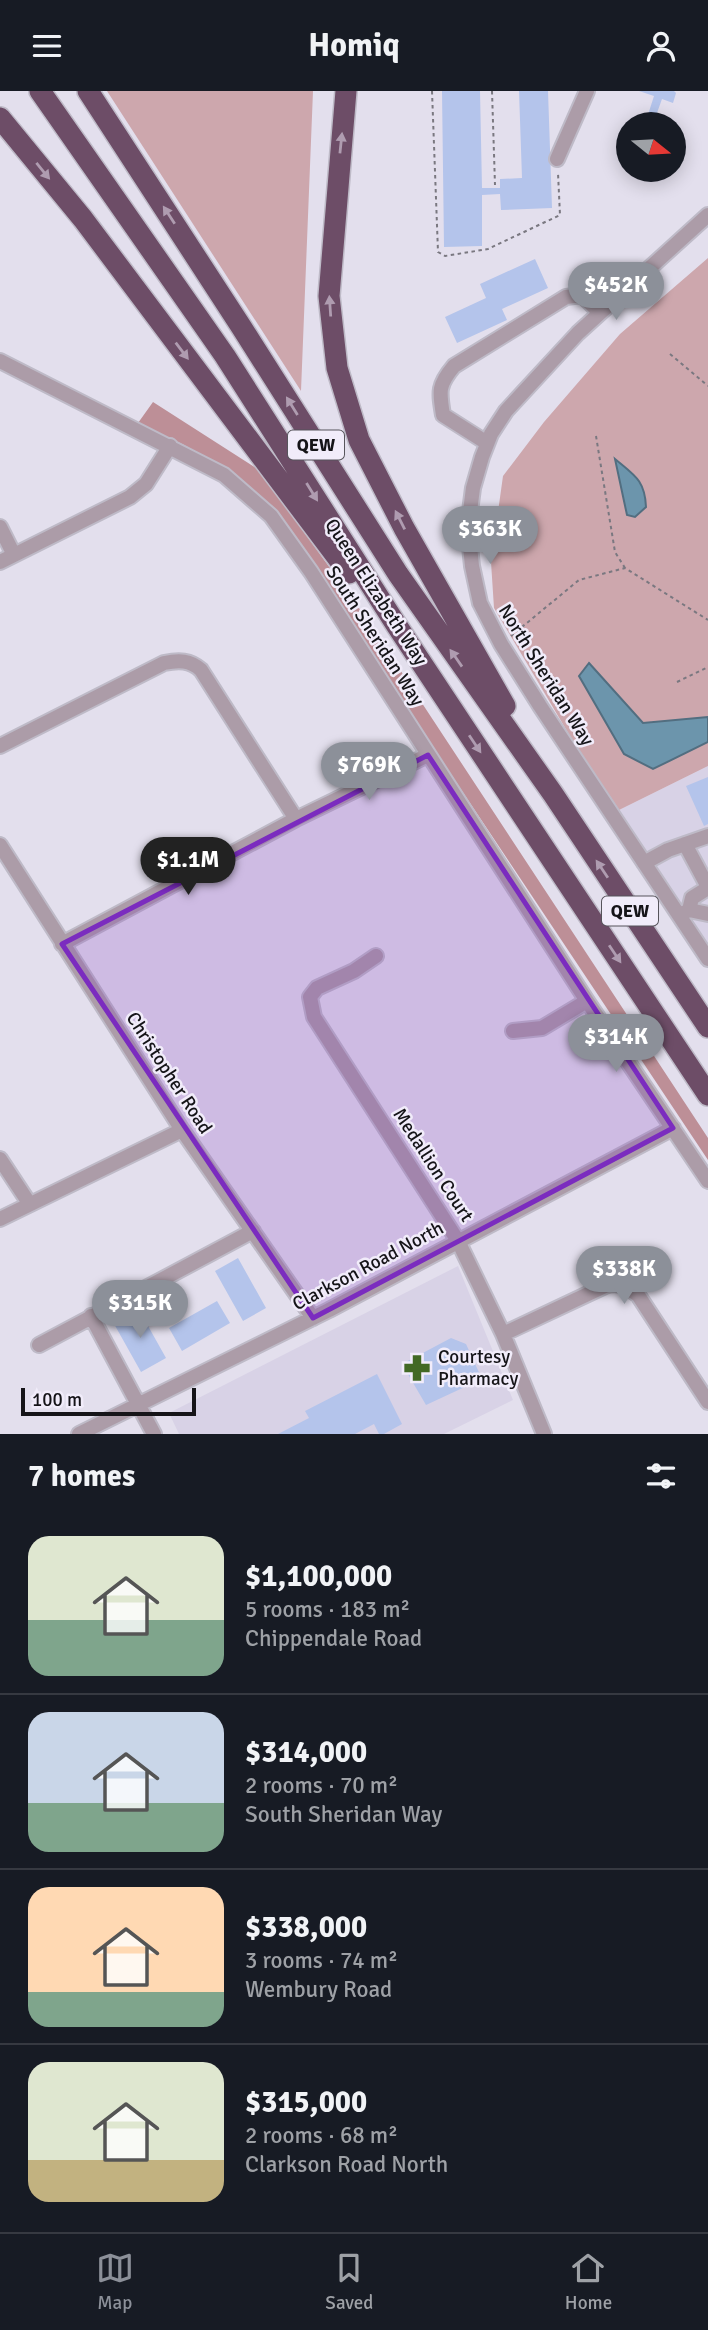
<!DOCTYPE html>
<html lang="en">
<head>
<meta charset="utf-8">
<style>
	body { margin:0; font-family:Signika,sans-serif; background:#20242c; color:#f1f3f6; height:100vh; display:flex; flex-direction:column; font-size:26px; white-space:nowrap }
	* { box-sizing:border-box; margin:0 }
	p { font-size:23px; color:#9ea1a6 }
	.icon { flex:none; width:38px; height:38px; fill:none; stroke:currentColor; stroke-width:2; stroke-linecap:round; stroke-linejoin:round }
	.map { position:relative; height:1343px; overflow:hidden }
	.drawer { display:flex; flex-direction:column; background:#171b24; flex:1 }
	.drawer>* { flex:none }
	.needle { width:46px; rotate:108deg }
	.buttons { position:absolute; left:616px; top:21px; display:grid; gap:14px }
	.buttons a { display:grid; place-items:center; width:70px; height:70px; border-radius:50%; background:#171b24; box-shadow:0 4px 18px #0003; font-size:35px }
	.scale { position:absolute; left:21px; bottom:18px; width:175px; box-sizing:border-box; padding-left:7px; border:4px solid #151418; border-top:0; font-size:19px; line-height:24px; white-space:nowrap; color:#151418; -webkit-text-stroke:5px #f1ecfa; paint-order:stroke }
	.price { position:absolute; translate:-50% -60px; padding:0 16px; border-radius:24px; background:#8c9099; color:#fff; font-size:23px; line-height:46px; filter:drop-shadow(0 2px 4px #0008) }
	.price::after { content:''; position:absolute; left:50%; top:42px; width:21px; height:16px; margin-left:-10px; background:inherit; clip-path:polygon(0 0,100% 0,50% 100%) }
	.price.selected { background:#222; color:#fff }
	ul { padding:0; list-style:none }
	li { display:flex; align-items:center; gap:21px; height:175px; padding:0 28px }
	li+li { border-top:2px solid #363941 }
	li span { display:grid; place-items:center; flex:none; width:196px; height:140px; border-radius:21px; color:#555 }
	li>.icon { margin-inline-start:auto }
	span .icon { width:84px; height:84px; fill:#fffc; stroke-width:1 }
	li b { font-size:30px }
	h2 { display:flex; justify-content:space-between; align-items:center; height:84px; padding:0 28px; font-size:30px }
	header { display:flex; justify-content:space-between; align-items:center; height:91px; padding:0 28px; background:#171b24; font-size:32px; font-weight:800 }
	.tabs { display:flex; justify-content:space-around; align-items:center; height:98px; border-top:2px solid #363941; background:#171b24; font-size:19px; color:#9ea1a6 }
	.tabs a { display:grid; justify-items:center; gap:4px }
	.tabs .selected { color:#8c9099 }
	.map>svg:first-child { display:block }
	.built { fill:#d8d2e6 }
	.green { fill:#cda7ad }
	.forest { fill:#bd8f97 }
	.water { fill:#6c95ac; stroke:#526e80; stroke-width:2 }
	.building { fill:#b4c4eb }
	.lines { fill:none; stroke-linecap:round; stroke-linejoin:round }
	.minor-casing { stroke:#bebac7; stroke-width:18 }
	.highway-casing { stroke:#bebac7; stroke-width:24 }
	.path { stroke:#7a7880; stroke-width:2; stroke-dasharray:3.5 3.5; stroke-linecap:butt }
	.minor { stroke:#ac9ca8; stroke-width:14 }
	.highway { stroke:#6d4d67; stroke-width:21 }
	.oneway { fill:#af9cb0 }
	.marked { fill:#7b2cbf; fill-opacity:0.2; stroke:#7b2cbf; stroke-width:5; stroke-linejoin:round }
	.labels { text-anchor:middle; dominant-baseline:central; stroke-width:5; stroke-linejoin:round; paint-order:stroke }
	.shield { fill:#f1ecfa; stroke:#57555c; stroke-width:2 }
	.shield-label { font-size:18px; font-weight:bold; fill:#151418 }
	.street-label { font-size:19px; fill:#151418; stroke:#f1ecfa }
	.poi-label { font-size:19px; fill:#151418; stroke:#f1ecfa; text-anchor:start }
</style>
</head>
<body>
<header><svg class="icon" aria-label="menu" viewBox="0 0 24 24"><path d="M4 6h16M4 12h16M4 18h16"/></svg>Homiq<svg class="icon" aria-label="person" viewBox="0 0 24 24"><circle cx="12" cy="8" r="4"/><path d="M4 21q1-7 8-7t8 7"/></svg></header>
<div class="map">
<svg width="708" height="1343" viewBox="0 0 708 1343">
	<rect width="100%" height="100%" fill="#e3dfed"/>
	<path class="built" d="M 708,675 L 708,870 L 615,721 Z
		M 458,1175 L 513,1309 L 444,1343 L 179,1343 L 169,1322 Z"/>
	<path class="green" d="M 107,0 L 313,0 L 301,300 Z
		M 708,167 L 708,675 L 615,721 L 494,517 L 491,471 L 503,385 L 544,331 L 620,243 Z"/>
	<path class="forest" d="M 153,311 L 259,379 L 364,524 L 708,1047 L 708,1069 L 348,529 L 290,438 L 266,410 L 231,380 L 184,354 L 138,332 Z"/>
	<path class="water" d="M 615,368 C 634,384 645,389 646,416 L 635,426 L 627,424 Z
		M 589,572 L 643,632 L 708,626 L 708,651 L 653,678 L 624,663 L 579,585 Z"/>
	<path class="building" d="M 442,0 L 480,0 L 482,97 L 500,97 L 500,88 L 522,87 L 519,0 L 548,0 L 552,117 L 501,119 L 500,103 L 482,104 L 482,155 L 444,156 Z
		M 639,0 L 674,0 L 676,2 L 673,12 L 662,8 L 653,33 L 645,33 L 654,5 Z
		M 535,168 L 548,197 L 502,218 L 507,229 L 457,252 L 445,226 L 486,207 L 480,193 Z
		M 708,686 L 708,733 L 704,735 L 686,695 Z
		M 238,1167 L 266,1217 L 243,1230 L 215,1180 Z
		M 217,1210 L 230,1232 L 182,1260 L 169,1237 Z
		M 138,1217 L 166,1267 L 141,1281 L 113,1231 Z
		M 451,1247 L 466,1253 L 482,1288 L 426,1314 L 402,1273 Z
		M 377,1283 L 402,1333 L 384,1343 L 379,1343 L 374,1333 L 355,1343 L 278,1343 L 309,1327 L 305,1320 Z"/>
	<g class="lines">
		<defs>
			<path id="minor" d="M 557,68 L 587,0
				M 708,124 L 578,242 L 506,320 L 491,343 L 482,366 L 473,397 L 468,436 L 472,475 L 480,512 L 501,553 L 540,615 L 708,868
				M 0,270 L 224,384 L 271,425 L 311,481 L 587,910 L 708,1090
				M 487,352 L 443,324 C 439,300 438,294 454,275 L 566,206 L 582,204 L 600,222
				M 0,436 L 14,464
				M 0,471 L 130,406 L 146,393 L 170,355
				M 0,655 L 164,572 C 179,569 190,569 201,579 L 296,728
				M 685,753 L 708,796
				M 0,754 L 182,1039 L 313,1227
				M 644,772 L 668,759 L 708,745
				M 689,819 L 708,823
				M 680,824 L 689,819 L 692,807 L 708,797
				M 62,853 L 296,728 L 428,664
				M 376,865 L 354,880 L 317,897 L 310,906 L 314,926 L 458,1150 L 503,1243 L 544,1343
				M 513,940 L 542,937 L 587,910
				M 0,1068 L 29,1112
				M 0,1128 L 182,1039
				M 91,1225 L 154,1343
				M 503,1243 L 605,1195 C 619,1190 627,1196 638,1204 L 708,1311
				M 39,1254 L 253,1140
				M 79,1343 L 329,1219 L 673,1037"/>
			<path id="highway" d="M 40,0 L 225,265 L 397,535 L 708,1004
				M 88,0 L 242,237 L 398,483 L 553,703 L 708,936
				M 346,0 L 329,205 L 337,277 L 359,349 L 404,437 L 505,615
				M 0,27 L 83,128 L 349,482"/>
		</defs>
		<use href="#minor" class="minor-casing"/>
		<use href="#highway" class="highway-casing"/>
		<path class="path" d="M 432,0 L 438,161 L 445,165 L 488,158 L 560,124 L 558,82
			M 492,0 L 495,94
			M 670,263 L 708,295
			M 596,345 L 615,461 L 625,477
			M 511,545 L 579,489 L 625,477 L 708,529
			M 677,591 L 708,576"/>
		<use href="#minor" class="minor"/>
		<use href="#highway" class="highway"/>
	</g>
	<defs><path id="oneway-solid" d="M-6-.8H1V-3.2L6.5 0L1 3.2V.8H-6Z" transform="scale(1.75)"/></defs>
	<g class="oneway">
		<use href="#oneway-solid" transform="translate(341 52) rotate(-84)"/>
		<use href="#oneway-solid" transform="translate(43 80) rotate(51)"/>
		<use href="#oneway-solid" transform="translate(169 124) rotate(-123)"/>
		<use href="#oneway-solid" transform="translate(330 215) rotate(-94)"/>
		<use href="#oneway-solid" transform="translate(182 260) rotate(53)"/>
		<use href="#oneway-solid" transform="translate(292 315) rotate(-122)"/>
		<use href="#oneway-solid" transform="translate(312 401) rotate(58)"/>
		<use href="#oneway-solid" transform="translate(400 429) rotate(-117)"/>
		<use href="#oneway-solid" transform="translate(456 567) rotate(-125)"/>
		<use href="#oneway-solid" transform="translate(475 653) rotate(56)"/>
		<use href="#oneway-solid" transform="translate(602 778) rotate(-124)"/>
		<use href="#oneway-solid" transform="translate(615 863) rotate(56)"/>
	</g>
	<path class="marked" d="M 428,664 L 673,1037 L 313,1227 L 62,853 Z"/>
	<defs>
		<symbol id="pharmacy-bare" viewBox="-9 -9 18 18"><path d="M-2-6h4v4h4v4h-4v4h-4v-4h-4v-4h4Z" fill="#426924" stroke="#f1ecfa" stroke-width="2.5" paint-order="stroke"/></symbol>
	</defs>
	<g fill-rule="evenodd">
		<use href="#pharmacy-bare" x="398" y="1258" width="38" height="38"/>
	</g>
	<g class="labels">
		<g class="shield">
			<rect x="288" y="339.5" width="56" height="29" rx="5"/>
			<rect x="602" y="805.5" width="56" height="29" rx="5"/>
		</g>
		<g class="shield-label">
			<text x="316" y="354">QEW</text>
			<text x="630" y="820">QEW</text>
		</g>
		<g class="street-label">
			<text transform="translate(376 501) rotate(57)">Queen Elizabeth Way</text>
			<text transform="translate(375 545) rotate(57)">South Sheridan Way</text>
			<text transform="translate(546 584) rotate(58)">North Sheridan Way</text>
			<text transform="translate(169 982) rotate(57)">Christopher Road</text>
			<text transform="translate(433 1074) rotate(57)">Medallion Court</text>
			<text transform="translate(368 1175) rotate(-28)">Clarkson Road North</text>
		</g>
		<g class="poi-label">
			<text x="438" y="1266">Courtesy<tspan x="438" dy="22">Pharmacy</tspan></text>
		</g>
	</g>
</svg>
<div class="buttons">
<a><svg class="needle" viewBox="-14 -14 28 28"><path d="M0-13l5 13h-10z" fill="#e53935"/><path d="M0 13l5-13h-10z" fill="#9ea1a6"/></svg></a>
</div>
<div class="scale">100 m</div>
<b class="price" style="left:616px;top:231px">$452K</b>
<b class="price" style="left:490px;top:475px">$363K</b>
<b class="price" style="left:369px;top:711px">$769K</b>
<b class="price selected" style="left:188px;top:806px">$1.1M</b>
<b class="price" style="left:616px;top:983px">$314K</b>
<b class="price" style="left:624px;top:1215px">$338K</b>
<b class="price" style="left:140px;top:1249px">$315K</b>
</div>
<section class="drawer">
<h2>7 homes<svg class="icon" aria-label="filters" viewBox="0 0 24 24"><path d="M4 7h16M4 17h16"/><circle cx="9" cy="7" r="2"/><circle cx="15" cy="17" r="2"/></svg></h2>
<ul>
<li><span style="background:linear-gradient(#dfe7d0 60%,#7fa58c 0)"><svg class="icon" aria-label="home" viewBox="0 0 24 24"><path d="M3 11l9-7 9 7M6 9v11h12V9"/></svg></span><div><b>$1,100,000</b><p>5 rooms · 183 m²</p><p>Chippendale Road</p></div></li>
<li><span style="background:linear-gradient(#c9d6e8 65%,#7fa58c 0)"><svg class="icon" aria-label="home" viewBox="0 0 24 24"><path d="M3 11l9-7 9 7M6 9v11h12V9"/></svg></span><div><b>$314,000</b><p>2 rooms · 70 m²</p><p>South Sheridan Way</p></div></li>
<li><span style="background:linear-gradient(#ffd9b3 75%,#7fa58c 0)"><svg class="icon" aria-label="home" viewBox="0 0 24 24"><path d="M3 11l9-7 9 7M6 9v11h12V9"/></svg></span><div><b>$338,000</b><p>3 rooms · 74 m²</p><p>Wembury Road</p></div></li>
<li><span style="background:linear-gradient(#dfe7d0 70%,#c2b280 0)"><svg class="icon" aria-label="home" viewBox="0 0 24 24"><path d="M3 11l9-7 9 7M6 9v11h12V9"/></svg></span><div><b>$315,000</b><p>2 rooms · 68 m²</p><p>Clarkson Road North</p></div></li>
</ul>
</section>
<nav class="tabs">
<a class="selected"><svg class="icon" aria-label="map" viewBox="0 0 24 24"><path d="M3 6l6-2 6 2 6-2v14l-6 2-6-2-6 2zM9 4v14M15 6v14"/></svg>Map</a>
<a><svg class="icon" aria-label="saved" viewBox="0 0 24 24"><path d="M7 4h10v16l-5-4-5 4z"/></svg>Saved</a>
<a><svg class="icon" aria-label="home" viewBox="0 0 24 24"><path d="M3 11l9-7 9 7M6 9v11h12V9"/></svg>Home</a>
</nav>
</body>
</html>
